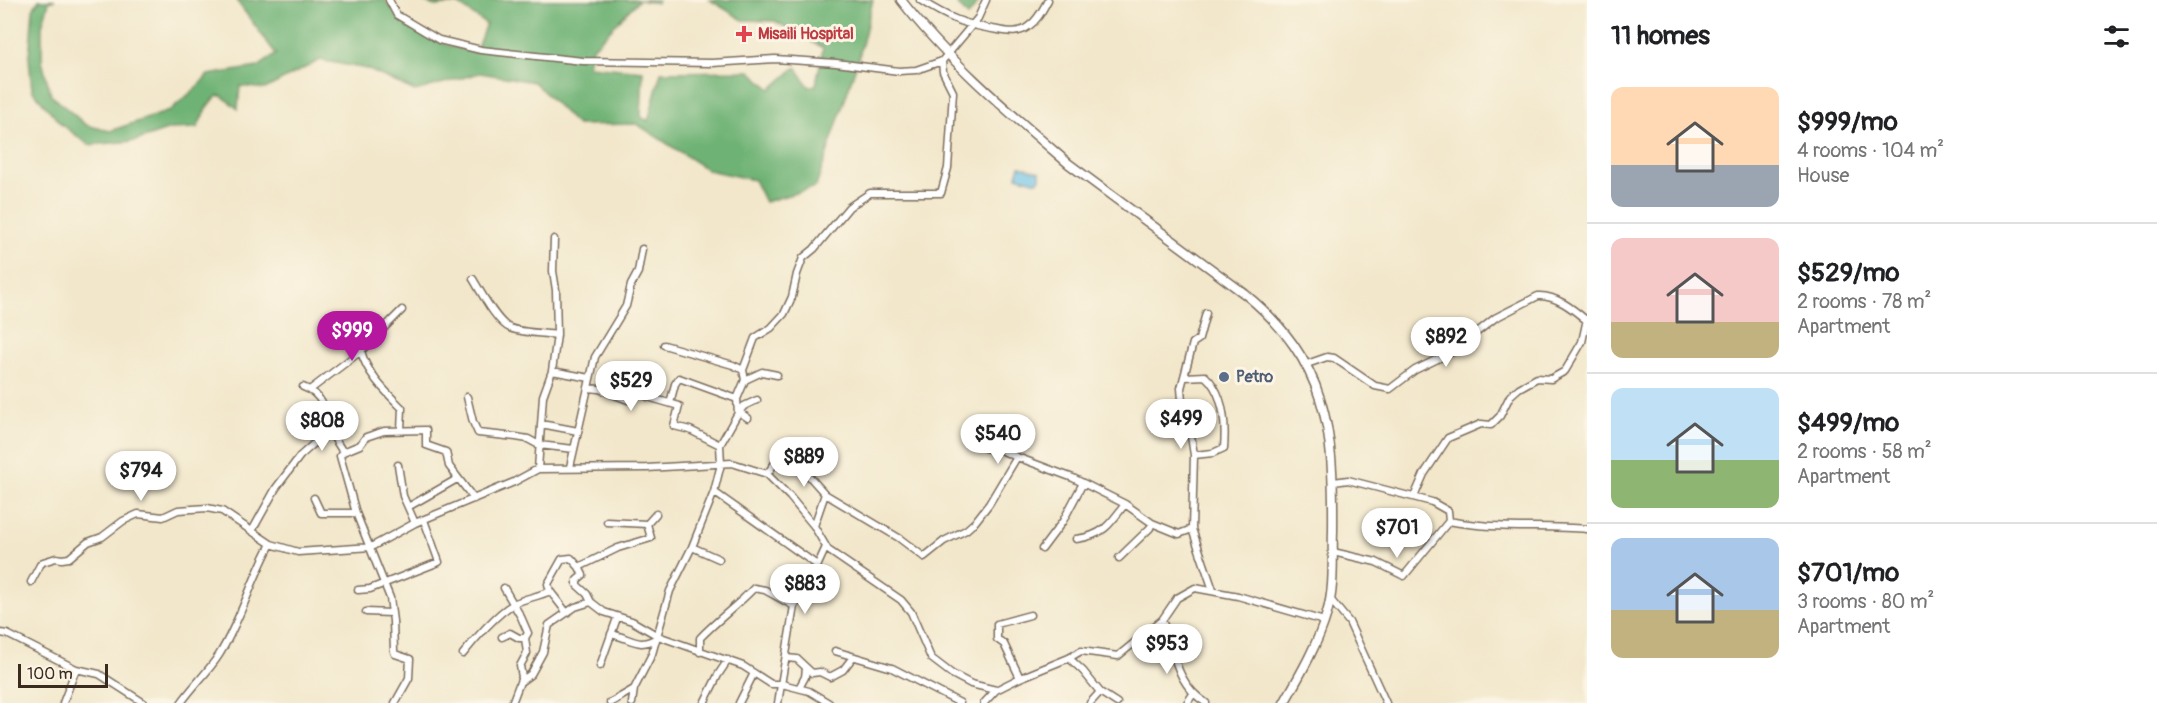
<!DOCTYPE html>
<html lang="en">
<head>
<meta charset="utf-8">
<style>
	body { margin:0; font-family:Pangolin,sans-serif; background:#f2f2f2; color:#202124; height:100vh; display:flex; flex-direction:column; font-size:22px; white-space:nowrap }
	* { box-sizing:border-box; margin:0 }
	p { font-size:20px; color:#757577 }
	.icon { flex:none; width:33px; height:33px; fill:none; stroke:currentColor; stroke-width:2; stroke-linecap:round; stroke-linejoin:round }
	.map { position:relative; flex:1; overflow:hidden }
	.details { display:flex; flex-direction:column; background:#fff; width:570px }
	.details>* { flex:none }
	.scale { position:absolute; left:18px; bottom:15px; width:90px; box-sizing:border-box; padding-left:6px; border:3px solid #3b2a1e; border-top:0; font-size:16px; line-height:21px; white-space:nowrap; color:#3b2a1e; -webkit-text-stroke:4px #fcf5e5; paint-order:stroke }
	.price { position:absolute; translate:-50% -51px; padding:0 14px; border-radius:21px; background:#fff; color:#222; font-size:20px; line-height:39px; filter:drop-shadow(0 2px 3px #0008) }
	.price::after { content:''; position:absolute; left:50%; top:36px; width:18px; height:14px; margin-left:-9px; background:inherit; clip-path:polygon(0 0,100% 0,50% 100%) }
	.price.on { background:#b5179e; color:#fff }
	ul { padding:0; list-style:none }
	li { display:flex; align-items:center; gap:18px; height:150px; padding:0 24px }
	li+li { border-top:2px solid #e0e0e0 }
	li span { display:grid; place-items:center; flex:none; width:168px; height:120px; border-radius:12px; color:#555 }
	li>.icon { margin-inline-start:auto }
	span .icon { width:72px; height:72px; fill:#fffc; stroke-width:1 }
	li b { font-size:26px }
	h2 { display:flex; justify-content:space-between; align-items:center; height:72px; padding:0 24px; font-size:26px }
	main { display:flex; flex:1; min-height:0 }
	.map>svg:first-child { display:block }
	.forest { fill:#6eb275; stroke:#546e4a; stroke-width:1.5 }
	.water { fill:#6bc2e8; stroke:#537683; stroke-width:1.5 }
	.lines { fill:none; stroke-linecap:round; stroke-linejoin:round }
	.minor-casing { stroke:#7b6c5b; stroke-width:9 }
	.major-casing { stroke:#7b6c5b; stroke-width:11 }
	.minor { stroke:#fff; stroke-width:6 }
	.major { stroke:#fff; stroke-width:8 }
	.health-dot { fill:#e0444e; stroke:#fcf5e5; stroke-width:2 }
	.service-dot { fill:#5c6f8a; stroke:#fcf5e5; stroke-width:2 }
	.labels { text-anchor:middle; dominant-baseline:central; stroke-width:6; stroke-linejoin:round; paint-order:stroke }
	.health-label { font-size:16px; font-weight:bold; fill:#be3a42; stroke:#fcf5e5; text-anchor:start }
	.service-label { font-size:16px; font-weight:bold; fill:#4e5e75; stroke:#fcf5e5; text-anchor:start }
</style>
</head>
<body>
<main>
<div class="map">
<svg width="1587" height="703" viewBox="0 0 1587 703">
	<rect width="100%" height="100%" fill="#fcf5e5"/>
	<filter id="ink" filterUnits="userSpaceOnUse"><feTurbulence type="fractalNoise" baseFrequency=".0167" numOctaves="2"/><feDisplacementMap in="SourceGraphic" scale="12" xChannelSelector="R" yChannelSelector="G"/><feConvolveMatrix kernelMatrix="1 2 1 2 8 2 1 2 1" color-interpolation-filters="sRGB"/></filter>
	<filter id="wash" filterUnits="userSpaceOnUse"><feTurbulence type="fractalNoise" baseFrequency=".008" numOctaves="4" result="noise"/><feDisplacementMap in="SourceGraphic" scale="24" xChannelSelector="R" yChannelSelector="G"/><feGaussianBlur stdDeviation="1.35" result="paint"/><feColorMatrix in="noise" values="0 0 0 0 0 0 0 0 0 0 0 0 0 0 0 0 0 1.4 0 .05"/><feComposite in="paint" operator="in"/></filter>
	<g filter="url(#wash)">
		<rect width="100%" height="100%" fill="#f2e7cb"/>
		<path class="forest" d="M 39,0 L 55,0 L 49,2 L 42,26 L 42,61 L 51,95 L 86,125 L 110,131 L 169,111 L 195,89 L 208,75 L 258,67 L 276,54 L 236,0 L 385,0 C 390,6 394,14 400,20 C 420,37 450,47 475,53 L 486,24 L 458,4 L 435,6 L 419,0 L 658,0 L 657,3 L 639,0 L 591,50 L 588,66 L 643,71 L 641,117 L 648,121 L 661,72 L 750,71 L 771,89 L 796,67 L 809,87 L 816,85 L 823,48 L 775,21 L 743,20 L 710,0 L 873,0 L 859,57 L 816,187 L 765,202 L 754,180 L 708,170 L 637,124 L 577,125 L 534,82 L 480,73 L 415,91 L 367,69 L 320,60 L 265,89 L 240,86 L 238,109 L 222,96 L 217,96 L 207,107 L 197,128 L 170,129 L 135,141 L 89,145 L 61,124 L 32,90 L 29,58 L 33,9 Z
			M 954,0 L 980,0 L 968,16 Z"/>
		<path class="water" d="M 1020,166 L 1040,172 L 1040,179 L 1037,182 L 1017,176 Z"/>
	</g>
	<g filter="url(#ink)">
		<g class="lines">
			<defs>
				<path id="minor" d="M 389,0 L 397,15 L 439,40 L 481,50 L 583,61 L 712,63 L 775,59 L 836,63 L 899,71 L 916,70 L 942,61 L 978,18 L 986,0
					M 920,0 C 948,18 965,25 998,30 C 1009,32 1019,34 1029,26 C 1038,20 1043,9 1048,0
					M 473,279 C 481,292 497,323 510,328 C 522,333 544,333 557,335
					M 1206,313 L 1199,339 L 1193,343 L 1181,388 L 1182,400 L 1187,411 L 1194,455 L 1192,529 L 1213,590
					M 664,345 L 733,365 L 743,370
					M 1307,364 L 1327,357 L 1334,358 L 1375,386 L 1390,389 L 1415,370 L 1452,352 L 1495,318 L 1538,296 C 1556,295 1573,309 1586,320
					M 552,371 L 590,378
					M 1185,377 L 1205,376 C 1224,393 1226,423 1224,448 L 1213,453 L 1194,455
					M 745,380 L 762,372 L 777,375
					M 588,388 L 599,389 L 628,400 L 633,390 L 648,397 L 679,406 L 674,426 L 690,430 L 720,445
					M 311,389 L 361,351
					M 467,397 L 473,422 L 478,433 L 516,437 L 528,439 L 539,445 L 574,449
					M 670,403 L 675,384 L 679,378 L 737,399
					M 748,418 L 742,414 L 738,413 L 744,406 L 757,400
					M 541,424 L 578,431
					M 329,430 L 343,452 L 360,445 L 366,437 L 384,431 L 426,430 L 426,445 L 446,452 L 449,466 L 474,499
					M 401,430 L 402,408 C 385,391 367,374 361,351 L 402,310
					M 985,448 L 998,449 L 1017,457
					M 343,452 L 340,456 L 356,513 L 390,598 L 393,621 L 394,651 L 395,654 L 410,659 L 409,678 L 395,703
					M 398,465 L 403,496 L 415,523
					M 570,467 L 595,357 L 626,306 L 631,285 L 638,272 L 642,249
					M 538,469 L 543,396 L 552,371 L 557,335 L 556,290 L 553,271 L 554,239
					M 767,474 L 781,455 L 809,476 L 825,494 L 814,526
					M 1334,482 L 1348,480 L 1432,502 L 1448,511 L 1449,521 C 1495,530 1541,525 1587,529
					M 714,492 L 817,565
					M 825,494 L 899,538 L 924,557 L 944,541 L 966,530 L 975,522 L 989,504 L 1017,457 L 1073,478 L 1125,504 L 1152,523 L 1179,534 L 1192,529
					M 1414,497 L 1424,474 L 1448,438 L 1481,424 L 1491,425 L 1500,416 L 1510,396 L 1519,388 L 1537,378 L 1551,379 L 1565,371 L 1582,342 L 1587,319
					M 314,498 L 321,513 L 356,513
					M 408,507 L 457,479
					M 607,522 L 647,524
					M 252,531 L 276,488 L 300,456 L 329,430 C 329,412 321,393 303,387
					M 1076,539 C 1102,536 1110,525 1125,504
					M 692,547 L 719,559
					M 1042,549 L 1063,521 L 1083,483
					M 1333,552 L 1376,562 L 1404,576 L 1449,521
					M 1119,558 L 1150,528 L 1152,523
					M 579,567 L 583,575 L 577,580 L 577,585 L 587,594 L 591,602
					M 31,582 L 40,565 L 43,562 L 56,558 L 62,559 L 69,558 L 88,542 L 102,537 L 123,521 L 138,514 L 163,517 L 178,510 L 207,508 L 222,511 L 271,544
					M 504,588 L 521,617 L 528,633 L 525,638
					M 358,590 L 370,589 L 439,562 L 424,520
					M 550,591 L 567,613
					M 1330,599 L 1349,622 L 1386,703
					M 366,612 L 391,613
					M 1162,620 C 1175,653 1175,683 1206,703
					M 0,633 L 7,634 L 76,669 L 99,674 L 144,703
					M 611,634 C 631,638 639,650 658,637
					M 502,637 L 510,633 L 519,638 L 525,638 L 527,653 L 520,666 L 522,677 L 520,682
					M 835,651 L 892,668 L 960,703
					M 700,652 L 700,638 C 717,620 737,606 754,588 L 765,590 L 794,606
					M 463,654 C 474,640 498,612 514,604 C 524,598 538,597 550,591 L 548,584 L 562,559 L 571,558 L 579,567 L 618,548 L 651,538 L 647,524 L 656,514
					M 786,658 L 797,659 L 812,673 L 820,672 L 830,677 L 843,670 L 853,657
					M 1069,658 L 1083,671 L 1100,692 L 1117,703
					M 600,666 L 617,618
					M 1020,678 L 1004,644 L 997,639 L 997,624 L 1030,615
					M 799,688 L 805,677 L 806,668
					M 63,703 L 76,669
					M 181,703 C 193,686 208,672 219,655 C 241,620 251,580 271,544 L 298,552 L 371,547 L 415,523 L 514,482 L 538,469 L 647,468 L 732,463 L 767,474 L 790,497 L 814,526 L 828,550 L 901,600 L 911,612 L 931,658 L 952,674 L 971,684 L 996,690 L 1020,678 L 1069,658 L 1081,651 L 1118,656 L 1162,620 L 1177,598 L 1195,588 L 1238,596 L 1324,621
					M 512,703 L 520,682 L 531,674 L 543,652 L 549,625 L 575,607 L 591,602 L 604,612 L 632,621 L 658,636 L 743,666 L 771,684 L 782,684 L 809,691 L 829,703
					M 610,703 L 634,689 L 652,654 L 670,591 L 692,547 L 714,492 L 721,464 L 720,445 L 738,413 L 737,399 L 745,380 L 743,370 L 755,338 L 771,328 L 784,314 L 792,297 L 797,274 L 803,258 L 814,249 L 849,207 L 870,193 L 941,193 L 948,168 L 953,92 L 943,72 L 942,61
					M 632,703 L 634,689
					M 704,703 L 718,675 L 728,660
					M 739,703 L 754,673
					M 778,703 L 794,606 L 809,584 L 826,547
					M 984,703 L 996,690
					M 1090,703 L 1100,692
					M 1187,703 L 1193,694"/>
				<path id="major" d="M 901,0 C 949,62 1010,113 1069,164 L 1245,294 C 1328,362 1334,430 1333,531 C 1332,557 1335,587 1327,613 C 1318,644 1300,675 1284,703"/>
			</defs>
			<use href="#minor" class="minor-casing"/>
			<use href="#major" class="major-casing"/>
			<use href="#minor" class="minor"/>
			<use href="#major" class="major"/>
		</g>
	</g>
	<path class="health-dot" d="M741 25h6v6h6v6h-6v6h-6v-6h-6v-6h6z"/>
	<circle class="service-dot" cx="1224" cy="377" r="6"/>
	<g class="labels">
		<g class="health-label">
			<text x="758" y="34">Misaili Hospital</text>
		</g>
		<g class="service-label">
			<text x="1236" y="377">Petro</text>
		</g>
	</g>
</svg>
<div class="scale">100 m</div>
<b class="price on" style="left:352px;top:362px">$999</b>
<b class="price" style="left:1446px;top:368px">$892</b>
<b class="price" style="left:631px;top:412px">$529</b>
<b class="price" style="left:1181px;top:450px">$499</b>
<b class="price" style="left:322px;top:452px">$808</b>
<b class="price" style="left:998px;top:465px">$540</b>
<b class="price" style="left:804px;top:488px">$889</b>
<b class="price" style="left:141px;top:502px">$794</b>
<b class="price" style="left:1397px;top:559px">$701</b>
<b class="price" style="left:805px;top:615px">$883</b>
<b class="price" style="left:1167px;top:675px">$953</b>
</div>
<section class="details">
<h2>11 homes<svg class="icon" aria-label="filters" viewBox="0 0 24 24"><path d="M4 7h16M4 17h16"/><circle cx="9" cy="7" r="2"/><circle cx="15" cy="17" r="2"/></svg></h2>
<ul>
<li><span style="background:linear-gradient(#ffd9b3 65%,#9aa5b1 0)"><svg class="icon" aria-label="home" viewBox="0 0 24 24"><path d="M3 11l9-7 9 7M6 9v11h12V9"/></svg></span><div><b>$999/mo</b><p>4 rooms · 104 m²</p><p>House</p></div></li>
<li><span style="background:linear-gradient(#f6c9c9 70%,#c2b280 0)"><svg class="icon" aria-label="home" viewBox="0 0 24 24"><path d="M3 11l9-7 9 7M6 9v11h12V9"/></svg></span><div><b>$529/mo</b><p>2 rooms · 78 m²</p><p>Apartment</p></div></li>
<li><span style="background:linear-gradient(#bfe0f5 60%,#8fb573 0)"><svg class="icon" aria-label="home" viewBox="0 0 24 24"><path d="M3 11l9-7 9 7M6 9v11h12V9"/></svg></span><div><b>$499/mo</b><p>2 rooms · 58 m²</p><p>Apartment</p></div></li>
<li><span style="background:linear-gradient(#a9c7e8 60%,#c2b280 0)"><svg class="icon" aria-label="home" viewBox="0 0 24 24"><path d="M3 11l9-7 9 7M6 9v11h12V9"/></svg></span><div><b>$701/mo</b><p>3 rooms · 80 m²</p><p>Apartment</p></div></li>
</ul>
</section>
</main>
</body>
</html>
